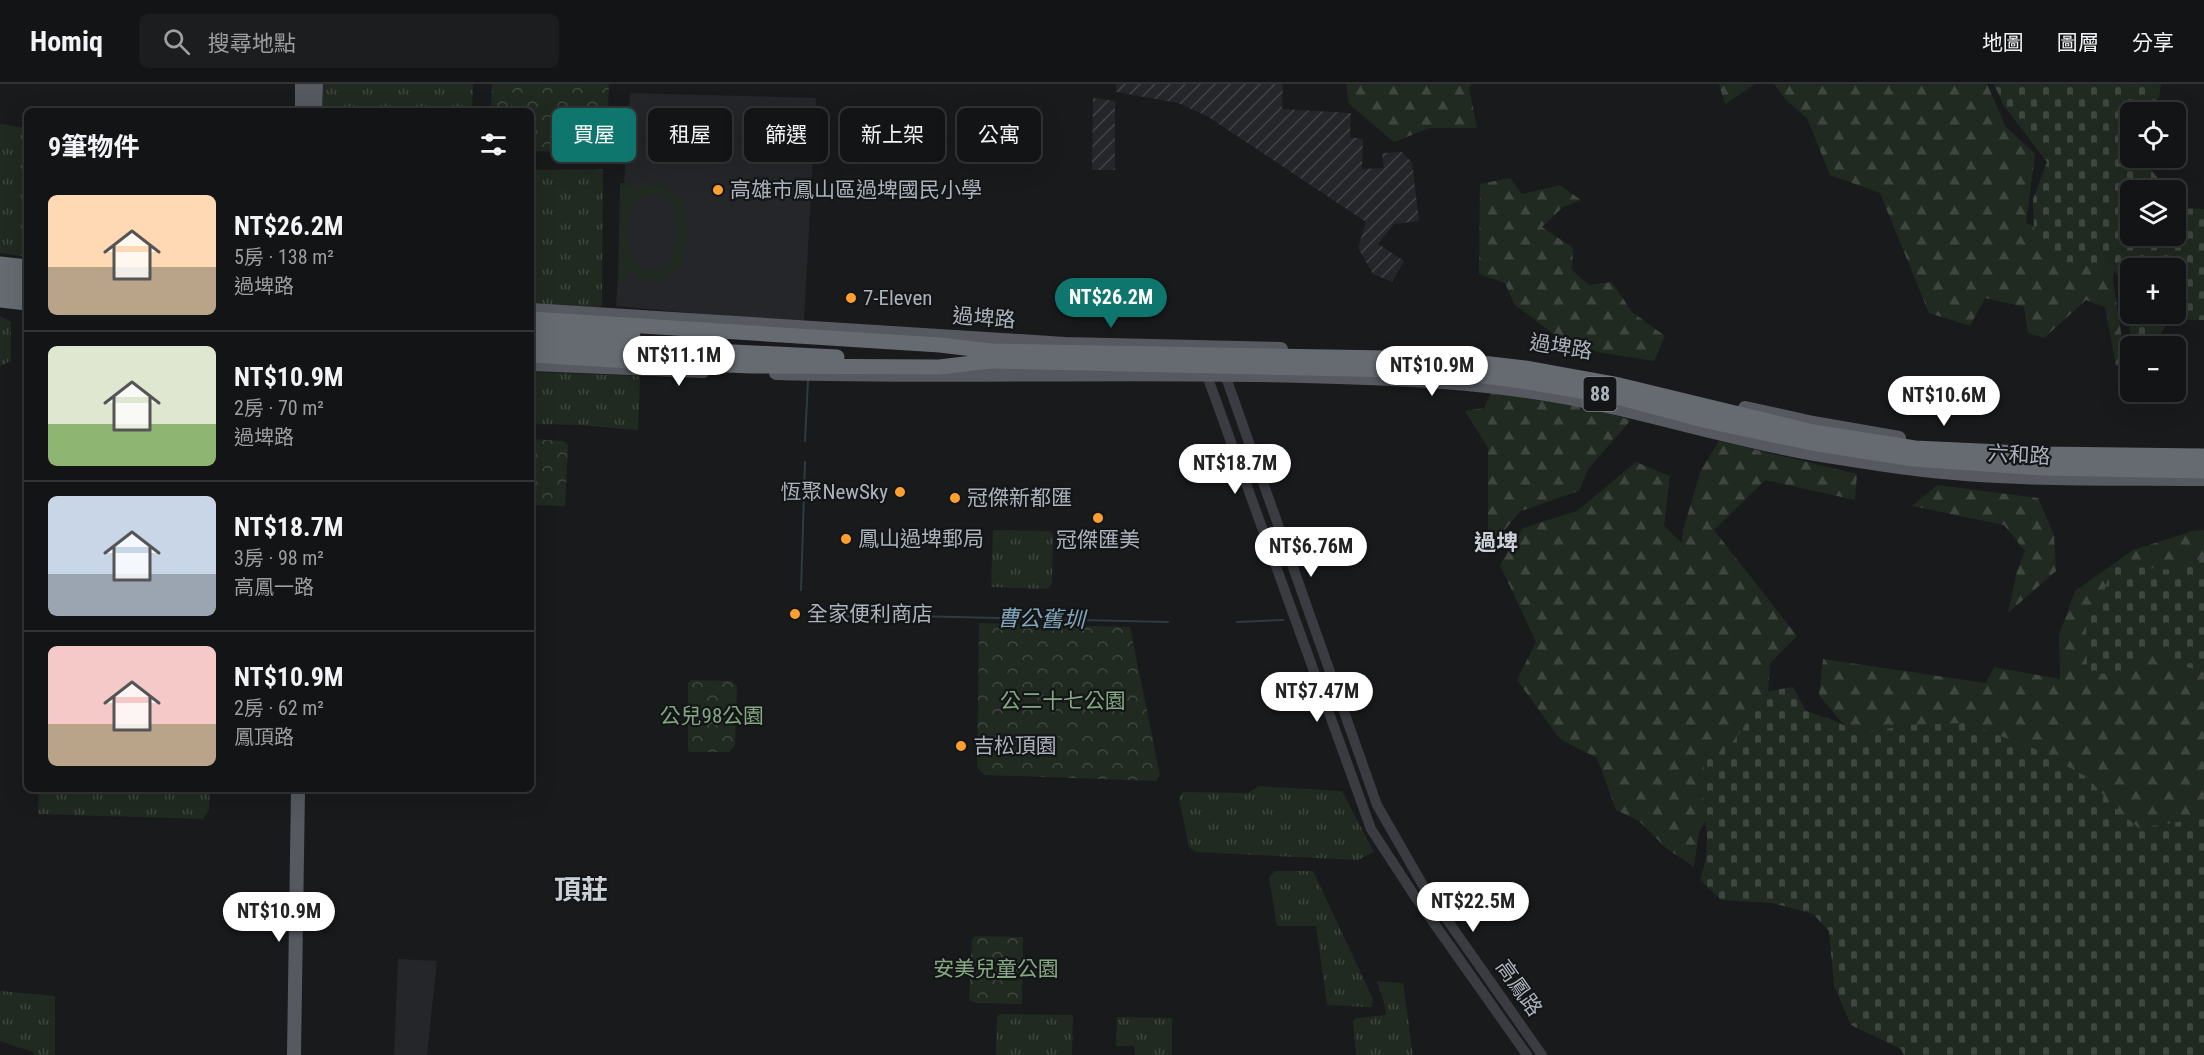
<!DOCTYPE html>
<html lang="zh-TW">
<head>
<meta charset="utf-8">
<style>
	body { margin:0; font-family:"Roboto Condensed","Noto Sans TC",sans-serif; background:#1c1d1e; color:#f1f3f6; height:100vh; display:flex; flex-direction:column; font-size:22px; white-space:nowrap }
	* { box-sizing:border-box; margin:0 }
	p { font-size:20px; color:#9d9ea0 }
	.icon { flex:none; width:33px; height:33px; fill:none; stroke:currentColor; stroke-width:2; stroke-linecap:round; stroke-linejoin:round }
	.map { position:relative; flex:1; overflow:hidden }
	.details { position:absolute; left:24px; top:24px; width:510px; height:684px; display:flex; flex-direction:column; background:#131415; border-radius:9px; box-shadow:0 6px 24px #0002,0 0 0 2px #323334 }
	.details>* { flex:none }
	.hud { position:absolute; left:552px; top:24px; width:570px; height:54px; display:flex; gap:12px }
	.tools { position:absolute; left:2120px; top:18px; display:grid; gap:12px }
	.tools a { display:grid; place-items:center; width:66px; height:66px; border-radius:9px; background:#131415; box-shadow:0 6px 24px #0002,0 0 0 2px #323334; font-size:30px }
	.price { position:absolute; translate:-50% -51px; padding:0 14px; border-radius:21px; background:#fff; color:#222; font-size:20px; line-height:39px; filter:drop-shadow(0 2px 3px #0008) }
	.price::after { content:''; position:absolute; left:50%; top:36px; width:18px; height:14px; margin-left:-9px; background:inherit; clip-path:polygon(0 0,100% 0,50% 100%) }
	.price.current { background:#0f766e; color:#fff }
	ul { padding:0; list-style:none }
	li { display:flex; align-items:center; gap:18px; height:150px; padding:0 24px }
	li+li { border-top:2px solid #323334 }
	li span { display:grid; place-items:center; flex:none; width:168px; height:120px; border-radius:9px; color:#555 }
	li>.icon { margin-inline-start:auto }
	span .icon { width:72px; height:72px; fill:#fffc; stroke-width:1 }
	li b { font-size:26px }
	h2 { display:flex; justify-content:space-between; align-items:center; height:72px; padding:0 24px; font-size:26px }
	.chip { padding:0 21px; border-radius:9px; background:#131415; box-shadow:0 6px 24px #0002,0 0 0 2px #323334; font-size:21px; line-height:54px }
	.chip.current { background:#0f766e; color:#fff }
	header { display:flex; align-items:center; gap:36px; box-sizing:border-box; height:84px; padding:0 30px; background:#131415; border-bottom:2px solid #323334 }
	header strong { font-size:28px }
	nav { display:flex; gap:33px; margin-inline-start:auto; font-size:21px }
	.search { width:420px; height:54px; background:#1c1d1e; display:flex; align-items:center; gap:15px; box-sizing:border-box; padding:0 21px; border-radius:9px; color:#9d9ea0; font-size:22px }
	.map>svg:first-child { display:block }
	.built { fill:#252629 }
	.industrial { fill:url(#industrial-furrows) }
	.grass { fill:url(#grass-tufts) }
	.forest { fill:url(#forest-firs) }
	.cemetery { fill:url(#cemetery-stones); fill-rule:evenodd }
	.park { fill:url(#park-crowns) }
	.garden { fill:#212a21; fill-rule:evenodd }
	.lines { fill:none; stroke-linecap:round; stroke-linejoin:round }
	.stream { stroke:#2e3b41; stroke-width:2 }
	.minor { stroke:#3a3c41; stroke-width:10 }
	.major { stroke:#565960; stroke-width:14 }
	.highway { stroke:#666b72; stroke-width:15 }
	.highway-bridge { stroke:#666b72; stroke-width:15 }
	.poi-dot { fill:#fe9f30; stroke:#141517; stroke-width:2 }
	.labels { text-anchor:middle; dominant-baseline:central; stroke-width:4.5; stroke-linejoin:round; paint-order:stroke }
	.shield { fill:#141517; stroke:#7e838a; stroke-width:1.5 }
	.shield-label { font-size:20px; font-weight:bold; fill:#abb2bc }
	.poi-label { font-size:21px; fill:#abb2bc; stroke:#141517; text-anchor:start }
	.street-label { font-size:21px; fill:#abb2bc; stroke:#141517 }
	.park-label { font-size:21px; fill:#83a881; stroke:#141517 }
	.neighbourhood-label { font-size:22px; font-weight:bold; fill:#ccd1d8; stroke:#141517 }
	.water-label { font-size:22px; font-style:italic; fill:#80a5b9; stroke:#141517 }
	.district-label { font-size:27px; font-weight:bold; fill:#ccd1d8; stroke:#141517 }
</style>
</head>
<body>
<header>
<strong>Homiq</strong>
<div class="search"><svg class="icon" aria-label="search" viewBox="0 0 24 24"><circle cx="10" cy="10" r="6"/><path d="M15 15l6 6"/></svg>搜尋地點</div>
<nav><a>地圖</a><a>圖層</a><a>分享</a></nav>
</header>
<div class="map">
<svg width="2204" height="971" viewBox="0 0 2204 971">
	<defs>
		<pattern id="industrial-furrows" width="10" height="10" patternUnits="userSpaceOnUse" patternTransform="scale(1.5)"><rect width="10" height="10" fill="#252629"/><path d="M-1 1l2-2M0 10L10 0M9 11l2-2" fill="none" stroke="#424346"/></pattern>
		<pattern id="grass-tufts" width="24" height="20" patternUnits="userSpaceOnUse" patternTransform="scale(1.5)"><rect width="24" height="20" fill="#212a21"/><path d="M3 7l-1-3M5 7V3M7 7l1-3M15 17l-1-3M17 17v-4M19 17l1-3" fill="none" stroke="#3f463f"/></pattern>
		<pattern id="forest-firs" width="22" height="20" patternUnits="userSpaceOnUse" patternTransform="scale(1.5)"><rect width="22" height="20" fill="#212a21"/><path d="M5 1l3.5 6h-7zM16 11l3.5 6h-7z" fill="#3f463f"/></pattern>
		<pattern id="cemetery-stones" width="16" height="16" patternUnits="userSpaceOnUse" patternTransform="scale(1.5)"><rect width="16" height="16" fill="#212a21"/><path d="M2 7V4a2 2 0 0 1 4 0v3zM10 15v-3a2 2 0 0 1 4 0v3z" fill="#3f463f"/></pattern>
		<pattern id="park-crowns" width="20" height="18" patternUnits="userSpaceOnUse" patternTransform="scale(1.5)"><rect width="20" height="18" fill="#212a21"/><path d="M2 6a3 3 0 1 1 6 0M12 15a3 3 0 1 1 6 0" fill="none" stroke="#3f463f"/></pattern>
	</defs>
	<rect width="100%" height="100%" fill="#191a1c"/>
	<path class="built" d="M 630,9 L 816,14 L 804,239 L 616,222 Z
		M 398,875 L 437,877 L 427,971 L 394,971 Z"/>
	<path class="industrial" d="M 1116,0 L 1283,0 L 1282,25 L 1351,29 L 1350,53 L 1363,55 L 1362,85 L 1384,84 L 1382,69 L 1402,68 L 1412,78 L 1419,137 L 1394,140 L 1378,160 L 1404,177 L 1392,198 L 1373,190 L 1358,164 L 1366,138 L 1207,32 L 1178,19 L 1116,8 Z
		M 1093,14 L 1115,17 L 1115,86 L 1092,86 Z"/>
	<path class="grass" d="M 323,0 L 473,0 L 472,27 L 322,27 Z
		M 0,40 L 27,44 L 27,173 L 0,169 Z
		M 603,85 L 602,222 L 595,226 L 531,221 L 531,86 Z
		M 0,232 L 11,238 L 11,277 L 0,282 Z
		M 531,288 L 640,292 L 638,346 L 580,341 L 531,340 Z
		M 993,446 L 1050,447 L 1053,451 L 1052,499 L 1048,505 L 991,503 Z
		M 1259,702 L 1342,707 L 1374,768 L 1358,776 L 1195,768 L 1189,763 L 1179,715 L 1183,708 L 1248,709 Z
		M 39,705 L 210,705 L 209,726 L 203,735 L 38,730 Z
		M 1275,787 L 1313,787 L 1373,915 L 1372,923 L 1327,921 L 1316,842 L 1277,842 L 1269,793 Z
		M 1377,897 L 1403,899 L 1413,971 L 1356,971 L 1353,937 L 1357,934 L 1386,931 L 1385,922 Z
		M 0,907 L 55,912 L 55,971 L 34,971 L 33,968 L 0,957 Z
		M 999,930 L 1073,931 L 1072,971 L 996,971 L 997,934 Z
		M 1117,933 L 1172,934 L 1172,971 L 1135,971 L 1134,962 L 1116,962 Z"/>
	<path class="forest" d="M 1346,0 L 1472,0 L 1469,4 L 1477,44 L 1429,44 L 1394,58 L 1349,20 Z
		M 1719,0 L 1755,0 L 1725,20 Z
		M 1774,0 L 1987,0 L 2006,43 L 2035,70 L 2026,139 L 2073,158 L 2116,142 L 2113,197 L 2126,280 L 2116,282 L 2105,223 L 2086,216 L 2044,254 L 2028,249 L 2024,223 L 1985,214 L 1970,242 L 1929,229 L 1880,109 L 1830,91 L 1807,34 L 1787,17 Z
		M 1510,94 L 1522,110 L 1560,101 L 1581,116 L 1563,123 L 1542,143 L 1573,164 L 1572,186 L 1589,201 L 1612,198 L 1632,228 L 1665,252 L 1654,277 L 1598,268 L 1556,252 L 1514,220 L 1505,199 L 1479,190 L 1480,100 Z
		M 1492,307 L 1578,321 L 1631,336 L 1588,385 L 1579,407 L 1521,427 L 1488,465 L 1488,364 L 1465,327 L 1484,324 Z
		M 1719,357 L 1857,390 L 1855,416 L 1765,396 L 1714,446 L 1797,552 L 1770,579 L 1766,645 L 1722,708 L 1699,748 L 1694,783 L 1666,764 L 1639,737 L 1616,726 L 1597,674 L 1560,655 L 1517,596 L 1536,558 L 1500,481 L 1523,444 L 1577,427 L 1636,378 L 1670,392 L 1664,442 L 1682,459 L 1683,446 L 1701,386 Z
		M 1937,401 L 2038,414 L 2054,451 L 2056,487 L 2008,529 L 2017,487 L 2025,467 L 2004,441 L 1912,422 Z
		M 2204,446 L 2204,754 L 2137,761 L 1859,659 L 1819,611 L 1823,575 L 1986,599 L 1994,583 L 2060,595 L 2059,551 L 2075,507 L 2133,466 L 2193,447 Z"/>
	<path class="cemetery" d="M 1994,0 L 2161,0 L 2159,13 L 2144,28 L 2130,28 L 2130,74 L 2145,74 L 2151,86 L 2168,106 L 2130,106 L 2130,152 L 2175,152 L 2175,124 L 2204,125 L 2204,236 L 2168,236 L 2155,262 L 2132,262 C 2127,238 2133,193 2105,181 C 2097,178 2065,179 2053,178 L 2034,150 L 2033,115 L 2047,78 L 2004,22 ZM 2130,184 L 2175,184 L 2175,230 L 2130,230 Z
		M 2204,474 L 2204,588 L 2177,580 L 2152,562 L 2117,590 L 2087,589 L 2086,536 L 2105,505 L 2112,481 L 2174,486 Z
		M 1793,603 L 1806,627 L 1833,636 L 1861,650 L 1906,641 L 1966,639 L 2035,665 L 2087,693 L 2117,726 L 2139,744 L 2204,734 L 2204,971 L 1904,971 L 1901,965 L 1851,941 L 1834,902 L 1829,847 L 1813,830 L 1772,819 L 1721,816 L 1700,796 L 1706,774 L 1707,753 L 1703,711 L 1704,677 L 1729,663 L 1769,607 Z"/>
	<path class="park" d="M 492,0 L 609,0 L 606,64 L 598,69 L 531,67 L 531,27 L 491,27 Z
		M 531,355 L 564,357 L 568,361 L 565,422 L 531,421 Z
		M 979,539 L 1130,543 L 1160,691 L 1156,697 L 984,691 L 977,683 Z
		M 691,596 L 732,597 L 737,602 L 735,662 L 729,668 L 689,668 L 688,664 L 688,599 Z
		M 980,852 L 1023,853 L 1022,920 L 977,919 L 971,917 L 969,914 L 972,857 L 974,853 Z"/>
	<path class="garden" d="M 620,99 L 631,99 L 631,106 C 652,96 667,98 683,115 C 686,130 688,167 681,181 C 677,188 671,192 663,195 C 650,199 638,195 628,187 L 627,197 L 618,197 ZM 649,110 C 672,108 676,126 676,144 C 676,162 675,186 651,187 C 628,187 629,158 630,142 C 630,135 629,126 634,120 C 638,115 643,112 649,110 Z"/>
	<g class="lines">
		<path class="stream" d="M 805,357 L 808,296
			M 801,506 L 805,378
			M 914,532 L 1168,538
			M 832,533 L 888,531
			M 1237,538 L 1283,536"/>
		<path class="minor" d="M 1223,285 L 1377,721 L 1424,803 L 1542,971
			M 1205,286 L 1371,745 L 1414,811 L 1527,971"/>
		<path class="major" d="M 302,27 L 302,0
			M 315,27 L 316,0
			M 531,226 L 1065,260 L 1281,265
			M 531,280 L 703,287
			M 776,289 C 952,294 1127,287 1303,292 C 1375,294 1448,296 1519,306 C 1620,319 1716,353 1815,370 C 1846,375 1877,380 1908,384 C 2005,397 2106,394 2204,395
			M 1745,324 L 1813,339 L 1899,354
			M 294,971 L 298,705"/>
		<path class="highway" d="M 0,180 L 27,183
			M 0,192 L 27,195
			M 0,203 L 27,206
			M 0,216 L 27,219
			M 531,235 L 940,261 L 990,267
			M 531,246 L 633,252
			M 531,258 L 837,273
			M 531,271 L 646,278 L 753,282 L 939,283 L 990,277"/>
		<path class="highway-bridge" d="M 990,267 L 1447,275 L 1525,284 L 1619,301 L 1813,348 L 1915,364 L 2043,370 L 2204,372
			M 990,277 L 1446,287 L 1522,297 L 1617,313 L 1707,337 L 1812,359 L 1913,375 L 2042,384 L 2204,387"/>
	</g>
	<g class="poi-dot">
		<circle cx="718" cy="106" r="6"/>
		<circle cx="851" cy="214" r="6"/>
		<circle cx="900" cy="408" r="6"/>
		<circle cx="955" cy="414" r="6"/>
		<circle cx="1098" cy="434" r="6"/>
		<circle cx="846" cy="455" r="6"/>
		<circle cx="795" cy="530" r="6"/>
		<circle cx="961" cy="662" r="6"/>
	</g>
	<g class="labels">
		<rect class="shield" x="1583.5" y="293" width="33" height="34" rx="4.5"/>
		<g class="shield-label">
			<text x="1600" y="310">88</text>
		</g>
		<g class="poi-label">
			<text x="730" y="106">高雄市鳳山區過埤國民小學</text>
			<text x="863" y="214">7-Eleven</text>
			<text x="888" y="408" text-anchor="end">恆聚NewSky</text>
			<text x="967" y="414">冠傑新都匯</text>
			<text x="858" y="455">鳳山過埤郵局</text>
			<text x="1098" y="456" text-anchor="middle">冠傑匯美</text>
			<text x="807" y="530">全家便利商店</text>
			<text x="973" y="662">吉松頂園</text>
		</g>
		<g class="street-label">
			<text transform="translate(984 234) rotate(4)">過埤路</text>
			<text transform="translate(1561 263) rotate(9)">過埤路</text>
			<text transform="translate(2019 371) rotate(3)">六和路</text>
			<text transform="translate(1519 904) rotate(55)">高鳳路</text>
		</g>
		<g class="park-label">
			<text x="1063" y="617">公二十七公園</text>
			<text x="712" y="632">公兒98公園</text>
			<text x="996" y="885">安美兒童公園</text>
		</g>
		<g class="neighbourhood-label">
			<text x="1496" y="458">過埤</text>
		</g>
		<g class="water-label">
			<text transform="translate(1041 535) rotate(1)">曹公舊圳</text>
		</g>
		<g class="district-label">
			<text x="581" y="806">頂莊</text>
		</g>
	</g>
</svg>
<div class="tools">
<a><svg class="icon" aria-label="locate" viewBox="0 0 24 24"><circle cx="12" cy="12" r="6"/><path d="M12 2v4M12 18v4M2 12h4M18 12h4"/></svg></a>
<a><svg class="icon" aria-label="layers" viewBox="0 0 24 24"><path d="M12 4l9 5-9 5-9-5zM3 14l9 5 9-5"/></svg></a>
<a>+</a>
<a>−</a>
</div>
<b class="price current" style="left:1111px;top:245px">NT$26.2M</b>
<b class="price" style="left:679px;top:303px">NT$11.1M</b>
<b class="price" style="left:1432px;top:313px">NT$10.9M</b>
<b class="price" style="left:1944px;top:343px">NT$10.6M</b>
<b class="price" style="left:1235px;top:411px">NT$18.7M</b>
<b class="price" style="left:1311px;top:494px">NT$6.76M</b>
<b class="price" style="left:1317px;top:639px">NT$7.47M</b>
<b class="price" style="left:1473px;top:849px">NT$22.5M</b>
<b class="price" style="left:279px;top:859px">NT$10.9M</b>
<div class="hud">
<a class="chip current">買屋</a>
<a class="chip">租屋</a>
<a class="chip">篩選</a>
<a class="chip">新上架</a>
<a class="chip">公寓</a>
</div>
<section class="details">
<h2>9筆物件<svg class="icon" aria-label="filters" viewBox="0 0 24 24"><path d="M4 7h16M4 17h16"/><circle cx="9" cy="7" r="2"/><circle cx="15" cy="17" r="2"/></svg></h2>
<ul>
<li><span style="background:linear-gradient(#ffd9b3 60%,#b9a48a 0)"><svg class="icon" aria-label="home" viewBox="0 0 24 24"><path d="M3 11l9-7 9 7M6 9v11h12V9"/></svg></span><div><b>NT$26.2M</b><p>5房 · 138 m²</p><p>過埤路</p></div></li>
<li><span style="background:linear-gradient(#dfe7d0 65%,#8fb573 0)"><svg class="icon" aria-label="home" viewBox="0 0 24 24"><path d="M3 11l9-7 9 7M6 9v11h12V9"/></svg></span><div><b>NT$10.9M</b><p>2房 · 70 m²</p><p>過埤路</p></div></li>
<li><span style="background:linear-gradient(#c9d6e8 65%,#9aa5b1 0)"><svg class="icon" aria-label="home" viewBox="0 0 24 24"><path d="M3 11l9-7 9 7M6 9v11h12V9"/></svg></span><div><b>NT$18.7M</b><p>3房 · 98 m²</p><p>高鳳一路</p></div></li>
<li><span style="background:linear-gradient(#f6c9c9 65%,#b9a48a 0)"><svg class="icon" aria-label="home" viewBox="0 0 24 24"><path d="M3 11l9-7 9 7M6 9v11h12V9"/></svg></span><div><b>NT$10.9M</b><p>2房 · 62 m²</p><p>鳳頂路</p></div></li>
</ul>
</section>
</div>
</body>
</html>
